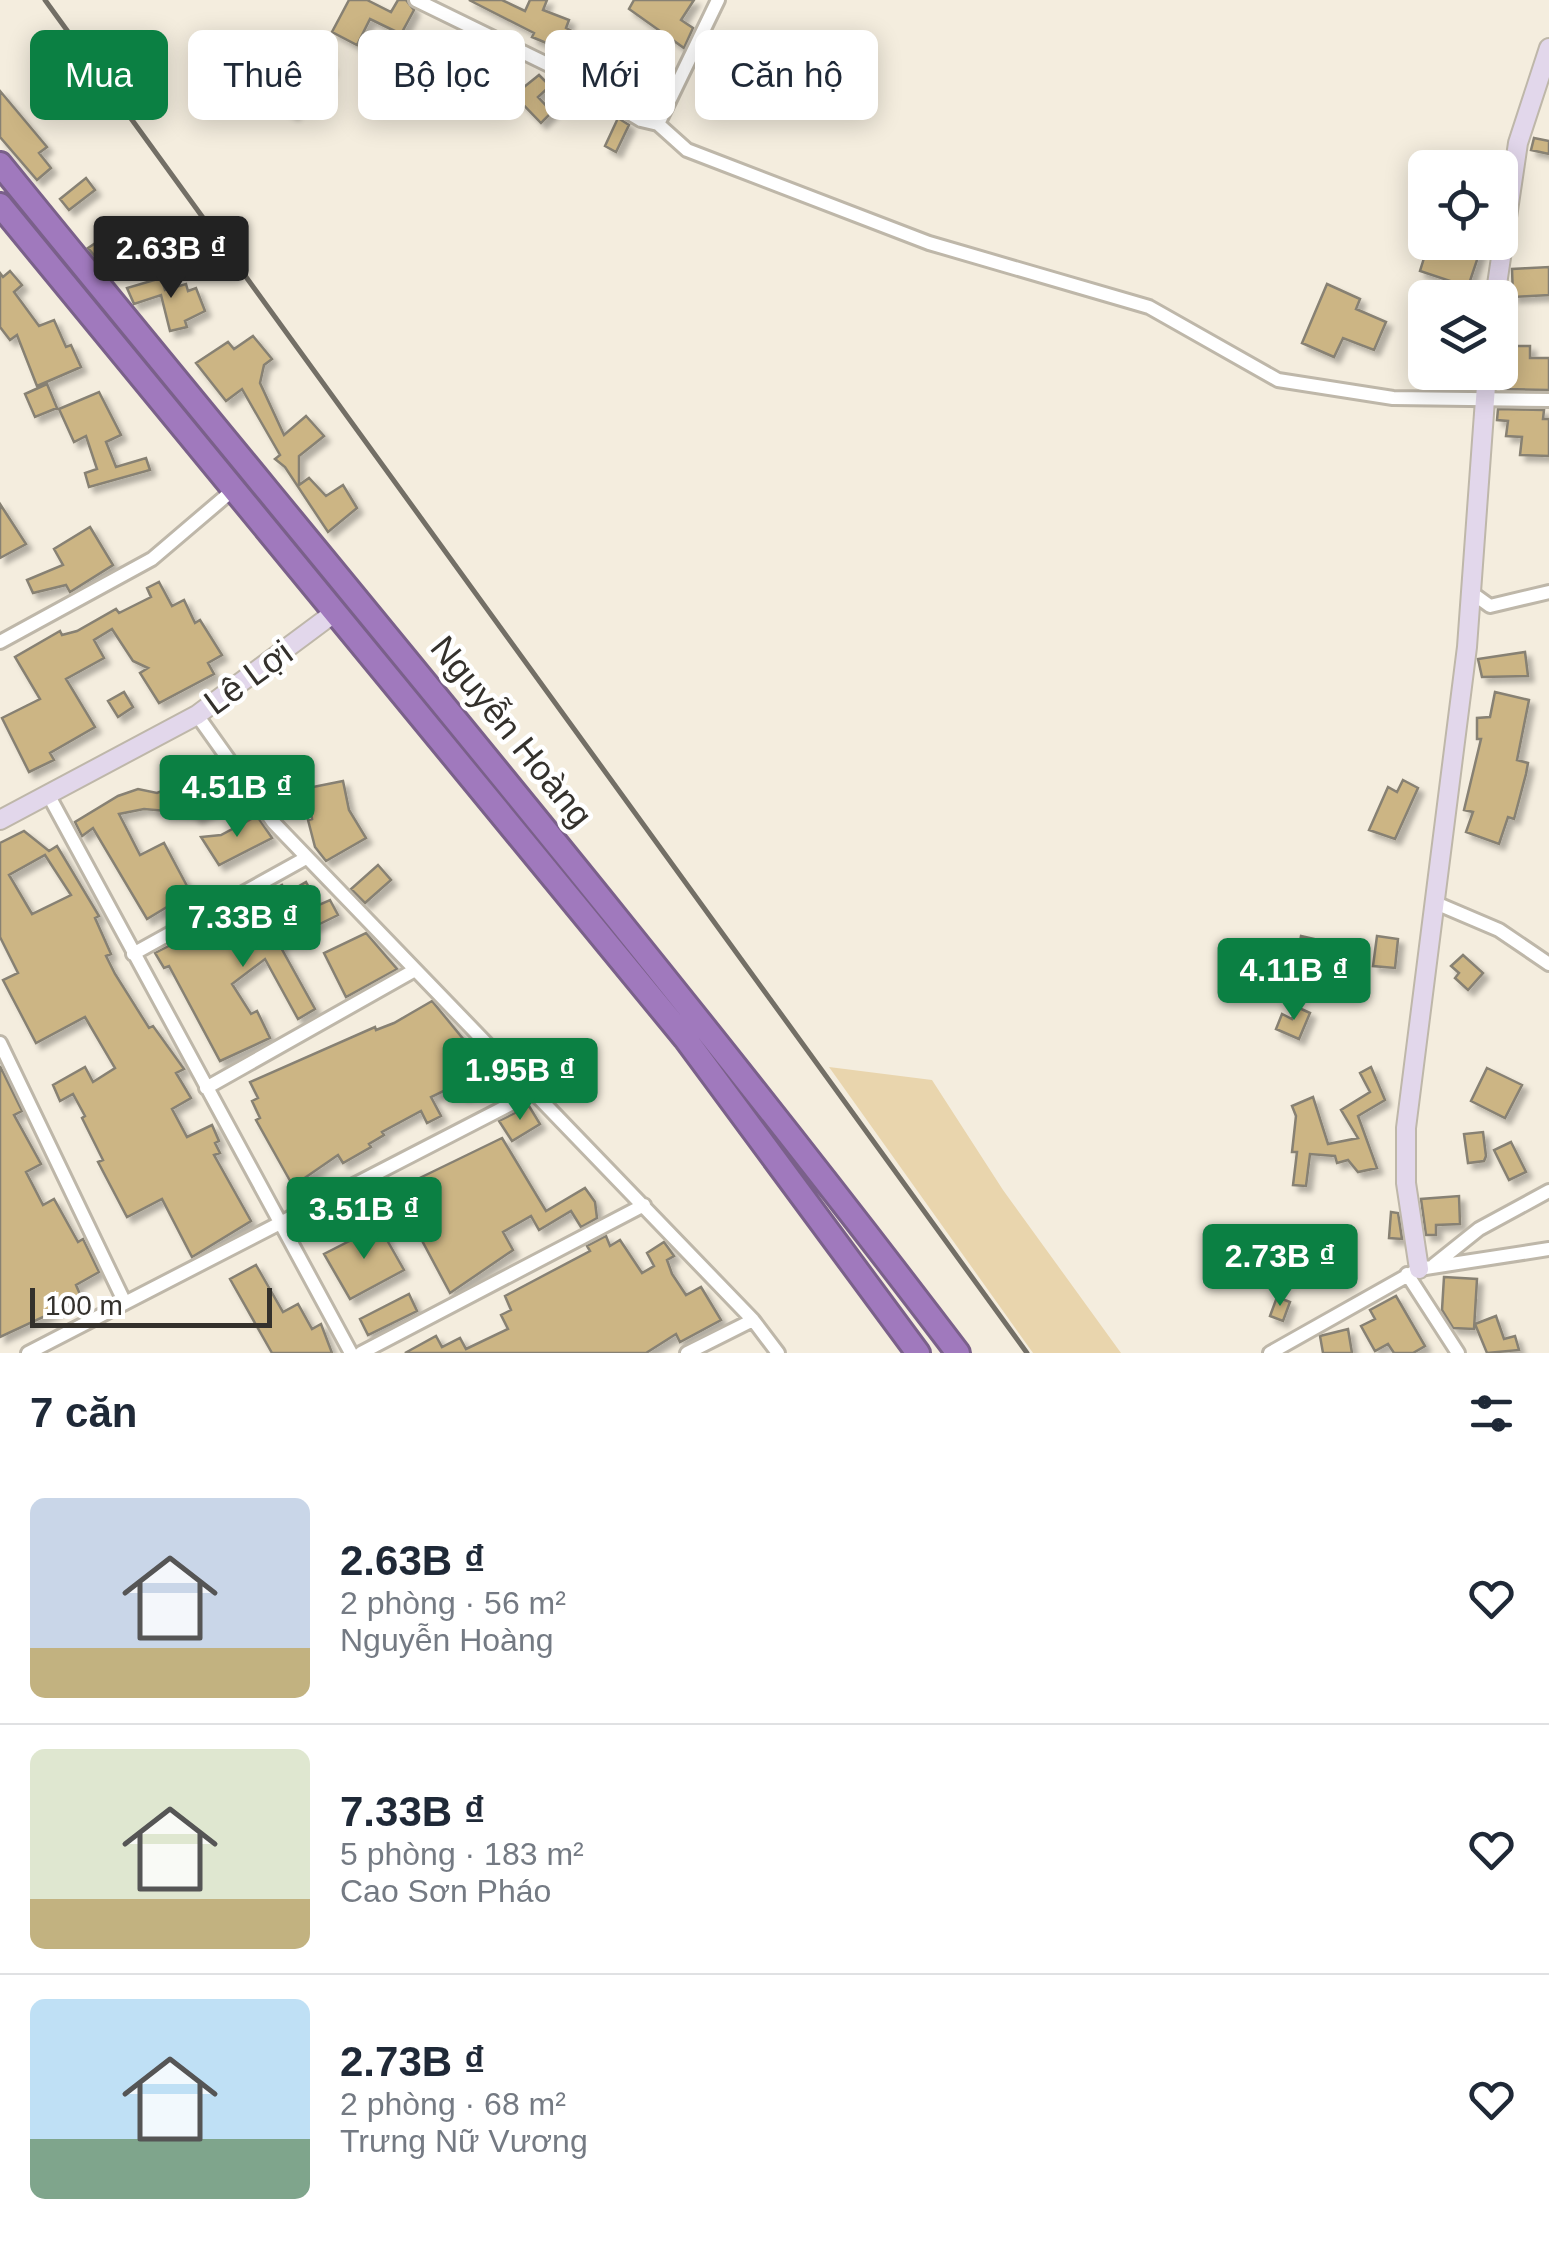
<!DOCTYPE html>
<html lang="vi">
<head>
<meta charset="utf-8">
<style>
	body { margin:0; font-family:Arial,sans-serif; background:#f6f6f7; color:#1f2937; height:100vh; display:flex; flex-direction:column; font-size:38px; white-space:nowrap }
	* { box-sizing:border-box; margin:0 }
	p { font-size:32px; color:#747a83 }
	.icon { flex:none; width:55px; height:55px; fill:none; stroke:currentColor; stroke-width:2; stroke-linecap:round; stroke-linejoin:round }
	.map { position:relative; height:1353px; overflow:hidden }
	.side { display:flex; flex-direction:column; background:#fff; flex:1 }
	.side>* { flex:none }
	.guide { position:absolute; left:30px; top:30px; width:1000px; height:90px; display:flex; gap:20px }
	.controls { position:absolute; left:1408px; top:150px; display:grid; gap:20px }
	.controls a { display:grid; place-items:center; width:110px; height:110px; border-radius:15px; background:#fff; box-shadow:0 5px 25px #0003; font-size:50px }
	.scale { position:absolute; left:30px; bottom:25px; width:242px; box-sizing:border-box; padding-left:10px; border:5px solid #34312c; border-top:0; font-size:28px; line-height:35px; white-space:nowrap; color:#34312c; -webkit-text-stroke:8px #fff; paint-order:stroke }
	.price { position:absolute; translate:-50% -85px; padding:0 22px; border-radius:10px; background:#0b8043; color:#fff; font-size:32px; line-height:65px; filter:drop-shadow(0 2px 5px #0008) }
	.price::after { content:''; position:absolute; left:50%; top:60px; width:30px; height:22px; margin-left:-15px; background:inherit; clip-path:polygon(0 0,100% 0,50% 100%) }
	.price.current { background:#222; color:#fff }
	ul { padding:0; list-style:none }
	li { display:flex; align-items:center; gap:30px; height:250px; padding:0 30px }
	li+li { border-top:2px solid #e0e1e3 }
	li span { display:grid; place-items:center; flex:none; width:280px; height:200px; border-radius:15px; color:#555 }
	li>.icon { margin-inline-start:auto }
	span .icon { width:120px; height:120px; fill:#fffc; stroke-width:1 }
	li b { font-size:42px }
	h2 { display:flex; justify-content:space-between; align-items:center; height:120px; padding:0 30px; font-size:42px }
	.chip { padding:0 35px; border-radius:15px; background:#fff; box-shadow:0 5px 25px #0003; font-size:35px; line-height:90px }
	.chip.current { background:#0b8043; color:#fff }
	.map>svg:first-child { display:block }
	.green { fill:#e9d5ad }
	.building { fill:#ccb584; stroke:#878173; stroke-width:2.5; fill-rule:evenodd; filter:url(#shadow) }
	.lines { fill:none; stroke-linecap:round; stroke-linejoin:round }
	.street-casing { stroke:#beb7a9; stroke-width:18 }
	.secondary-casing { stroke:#beb7a9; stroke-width:22 }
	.highway-casing { stroke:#7a608a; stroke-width:28 }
	.street { stroke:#fff; stroke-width:12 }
	.secondary { stroke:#e2d7eb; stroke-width:18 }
	.highway { stroke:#a079bd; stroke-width:22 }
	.rail { stroke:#736f66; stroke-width:5 }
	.labels { text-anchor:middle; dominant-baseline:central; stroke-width:9; stroke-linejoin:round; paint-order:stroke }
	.street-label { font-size:35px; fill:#34312c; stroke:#fff }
</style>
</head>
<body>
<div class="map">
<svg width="1549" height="1353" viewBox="0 0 1549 1353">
	<defs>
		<filter id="shadow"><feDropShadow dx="5.5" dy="5.5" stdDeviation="2.5" flood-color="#0004"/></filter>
	</defs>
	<rect width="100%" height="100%" fill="#f4edde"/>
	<path class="green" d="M 829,1067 L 932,1080 L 1003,1190 L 1121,1353 L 1033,1353 Z"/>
	<path class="building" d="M 349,0 L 367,0 L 391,12 L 398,0 L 406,0 L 414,10 L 401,34 L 370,19 L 357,45 L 332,32 Z
		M 469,0 L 502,0 L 525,11 L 530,0 L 547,0 L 543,10 L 569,20 L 566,28 L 602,47 L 595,59 L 587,54 L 585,59 L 532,37 L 534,33 Z
		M 634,0 L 694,0 L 681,20 L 693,28 L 684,48 L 629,9 Z
		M 305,56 L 330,67 L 323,84 L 314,80 L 293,114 L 269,99 L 281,79 L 292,86 Z
		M 643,71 L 659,79 L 654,90 L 662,93 L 656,105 L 623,88 L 629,77 L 638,81 Z
		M 539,75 L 550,86 L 538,97 L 552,112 L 541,123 L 514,95 Z
		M 0,91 L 47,147 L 39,153 L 51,168 L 37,180 L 0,137 Z
		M 618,118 L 629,125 L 616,152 L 605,146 Z
		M 1534,138 L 1549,141 L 1549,154 L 1531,150 Z
		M 86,178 L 95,190 L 69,210 L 60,199 Z
		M 121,226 L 128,237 L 105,252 L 111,261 L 103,266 L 88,248 Z
		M 1429,242 L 1454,242 L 1480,251 L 1468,287 L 1420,271 Z
		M 1549,267 L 1549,295 L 1513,297 L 1512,269 Z
		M 10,271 L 22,285 L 14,292 L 39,326 L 54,320 L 66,347 L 71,345 L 81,367 L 37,386 L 17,335 L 10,340 L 0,327 L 0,273 L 3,277 Z
		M 161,278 L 165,290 L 186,284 L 188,291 L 196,288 L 205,311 L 185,321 L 187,327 L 170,331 L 161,295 L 134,304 L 127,288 Z
		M 1327,284 L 1360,299 L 1356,309 L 1386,322 L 1374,350 L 1343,338 L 1334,357 L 1302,343 Z
		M 253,336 L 272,359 L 264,365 L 260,383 L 284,435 L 306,416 L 324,436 L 299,456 L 299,485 L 309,478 L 326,496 L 343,485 L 357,508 L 328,532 L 285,467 L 275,459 L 280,455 L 242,389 L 226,401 L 196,363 L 228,342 L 234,349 Z
		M 1500,346 L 1530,346 L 1530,358 L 1549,358 L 1549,390 L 1501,389 Z
		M 47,384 L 57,408 L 35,417 L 25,394 Z
		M 99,392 L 121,435 L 106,442 L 116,467 L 146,458 L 150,470 L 89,487 L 85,473 L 97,469 L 86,436 L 74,442 L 59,409 Z
		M 1498,409 L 1544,410 L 1543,419 L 1549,419 L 1549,456 L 1520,455 L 1522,437 L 1506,436 L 1508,421 L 1497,420 Z
		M 0,504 L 26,544 L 0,558 Z
		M 90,527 L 113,565 L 70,592 L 66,585 L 33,593 L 27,580 L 63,565 L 54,549 Z
		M 159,582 L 172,606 L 184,600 L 195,623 L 200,620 L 222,655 L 208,663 L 214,674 L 159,703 L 140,673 L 148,668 L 133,661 L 112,629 L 94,640 L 104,658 L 66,679 L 95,727 L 50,753 L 54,760 L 29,772 L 2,718 L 40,699 L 15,657 L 60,631 L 62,635 L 77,631 L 116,609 L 119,613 L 151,597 L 147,588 Z
		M 1525,652 L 1528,676 L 1482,677 L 1478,659 Z
		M 124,692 L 133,707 L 118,717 L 108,701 Z
		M 1495,692 L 1529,700 L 1517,760 L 1528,763 L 1526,774 L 1514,819 L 1508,817 L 1499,844 L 1466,832 L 1473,812 L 1464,810 L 1481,739 L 1477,739 L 1477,718 L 1490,717 Z
		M 201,775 L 219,807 L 197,818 L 189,813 L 144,809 L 119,814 L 140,855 L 164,843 L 195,901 L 177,912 L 172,904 L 147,919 L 93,828 L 82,836 L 75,822 L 118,796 L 138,789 L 157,793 Z
		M 1403,780 L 1418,788 L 1395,839 L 1369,830 L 1388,787 L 1397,792 Z
		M 343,781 L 349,810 L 366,838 L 326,861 L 315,847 L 308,820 L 312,819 L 308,788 Z
		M 257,816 L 272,838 L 219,865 L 201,837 L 221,835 Z
		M 24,831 L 49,851 L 57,846 L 99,916 L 95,918 L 111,954 L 106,956 L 115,974 L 149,1028 L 153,1026 L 184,1069 L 176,1073 L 191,1098 L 172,1109 L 187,1137 L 212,1125 L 219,1141 L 215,1143 L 220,1153 L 214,1155 L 251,1221 L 192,1257 L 162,1199 L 127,1217 L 98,1162 L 103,1160 L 82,1118 L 85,1116 L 73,1094 L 60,1101 L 53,1085 L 85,1067 L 93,1082 L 115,1068 L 85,1017 L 36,1043 L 3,980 L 18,973 L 0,937 L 0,843 ZM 45,855 L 71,895 L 32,914 L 9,875 Z
		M 378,865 L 391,880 L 365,903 L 351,889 Z
		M 306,882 L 319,905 L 330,900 L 338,915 L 279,944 L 315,1009 L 298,1019 L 265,959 L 232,984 L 251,1014 L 257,1011 L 270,1038 L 220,1061 L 169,966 L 164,968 L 155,953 L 212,924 L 220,936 L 282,924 L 264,895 L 282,885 L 287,893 Z
		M 366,933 L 397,969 L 346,997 L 324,953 Z
		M 1301,936 L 1314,939 L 1311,955 L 1298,952 Z
		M 1377,936 L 1398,939 L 1395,968 L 1373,966 Z
		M 1463,955 L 1483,973 L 1468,990 L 1455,978 L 1459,973 L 1451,966 Z
		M 432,1001 L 464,1040 L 453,1046 L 476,1089 L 463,1095 L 458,1084 L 431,1097 L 441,1116 L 427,1123 L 421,1111 L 382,1132 L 384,1135 L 369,1144 L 371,1147 L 343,1163 L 338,1155 L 293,1186 L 256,1120 L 260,1118 L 252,1101 L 258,1098 L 250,1082 L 375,1027 L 376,1030 L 394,1023 Z
		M 1297,1007 L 1310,1013 L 1299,1039 L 1276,1029 L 1282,1014 L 1292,1019 Z
		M 0,1066 L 22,1111 L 14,1115 L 41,1164 L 26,1172 L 43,1205 L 54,1199 L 78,1242 L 83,1239 L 99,1272 L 76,1285 L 82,1299 L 0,1337 Z
		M 1371,1067 L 1385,1100 L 1358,1116 L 1377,1168 L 1358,1172 L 1348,1160 L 1337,1163 L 1335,1156 L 1310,1154 L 1306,1186 L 1293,1185 L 1297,1152 L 1292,1152 L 1296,1116 L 1292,1106 L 1313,1097 L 1328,1144 L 1358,1138 L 1341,1110 L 1370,1092 L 1360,1073 Z
		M 1487,1068 L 1522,1085 L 1505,1118 L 1471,1101 Z
		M 529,1106 L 540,1124 L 512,1141 L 499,1121 Z
		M 1483,1132 L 1486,1156 L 1484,1161 L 1468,1163 L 1464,1134 Z
		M 502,1138 L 546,1211 L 585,1188 L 595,1202 L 597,1218 L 581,1227 L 571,1211 L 539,1230 L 531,1216 L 503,1232 L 513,1250 L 450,1293 L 395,1190 Z
		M 1511,1142 L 1526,1172 L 1509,1180 L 1494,1150 Z
		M 1459,1196 L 1460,1224 L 1436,1225 L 1436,1235 L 1426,1235 L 1421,1199 Z
		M 1391,1212 L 1398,1213 L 1402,1239 L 1389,1238 Z
		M 379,1226 L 404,1270 L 350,1299 L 324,1254 Z
		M 606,1236 L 610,1246 L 620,1240 L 642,1273 L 654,1266 L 647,1253 L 664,1242 L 674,1256 L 667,1260 L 672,1274 L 686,1295 L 701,1287 L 721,1320 L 680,1342 L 676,1334 L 646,1353 L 405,1353 L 436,1336 L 442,1347 L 460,1338 L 466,1349 L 508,1329 L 501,1315 L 511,1310 L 505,1296 L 590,1251 L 587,1246 Z
		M 256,1265 L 283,1312 L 298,1304 L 312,1329 L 321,1324 L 332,1353 L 272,1353 L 230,1279 Z
		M 1444,1277 L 1477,1279 L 1474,1329 L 1453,1328 L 1442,1310 Z
		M 409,1294 L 417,1311 L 368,1335 L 360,1319 Z
		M 1396,1296 L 1425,1346 L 1413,1353 L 1394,1353 L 1388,1344 L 1375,1351 L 1361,1326 L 1375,1319 L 1370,1310 Z
		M 1277,1297 L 1290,1302 L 1283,1321 L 1270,1316 Z
		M 1496,1316 L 1504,1339 L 1515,1336 L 1519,1350 L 1487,1353 L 1475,1324 Z
		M 1348,1329 L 1352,1353 L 1323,1353 L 1320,1336 Z"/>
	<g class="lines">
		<defs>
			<path id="street" d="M 416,0 L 549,65 L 641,120 L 658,124 L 718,0
				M 658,124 L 687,150 L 929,243 L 1149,307 L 1278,380 L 1393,398 L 1549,400
				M 1472,593 L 1490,606 L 1549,592
				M 0,642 L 152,559 L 233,490
				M 197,715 L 273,822 L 753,1320 L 778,1353
				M 49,796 L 351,1353
				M 1438,904 L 1499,930 L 1549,964
				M 133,954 L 306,858
				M 0,1043 L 125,1303
				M 206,1088 L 415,970
				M 1434,1265 L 1479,1229 L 1549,1191
				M 1407,1274 L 1458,1353
				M 28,1353 L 534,1092
				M 361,1353 L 644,1205
				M 687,1353 L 753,1320
				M 1270,1353 L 1419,1269 L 1549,1249"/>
			<path id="secondary" d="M 1495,298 L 1518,143 L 1549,48
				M 0,820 L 197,715 L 334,613
				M 1419,1269 L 1406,1183 L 1406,1128 L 1467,647 L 1487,372"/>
			<path id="highway" d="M 0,164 C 321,559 650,947 958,1353
				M 0,205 L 685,1038 L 918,1353"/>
		</defs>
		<use href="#street" class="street-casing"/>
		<use href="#secondary" class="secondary-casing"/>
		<use href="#highway" class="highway-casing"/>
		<use href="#street" class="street"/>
		<use href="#secondary" class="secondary"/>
		<use href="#highway" class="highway"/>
		<path class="rail" d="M 45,0 L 1027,1353"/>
	</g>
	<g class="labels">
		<g class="street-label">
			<text transform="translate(248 677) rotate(-36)">Lê Lợi</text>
			<text transform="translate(512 731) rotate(51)">Nguyễn Hoàng</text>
		</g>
	</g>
</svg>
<div class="controls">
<a><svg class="icon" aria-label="locate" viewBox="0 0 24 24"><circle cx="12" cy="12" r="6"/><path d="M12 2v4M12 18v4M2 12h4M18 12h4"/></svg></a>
<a><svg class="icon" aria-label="layers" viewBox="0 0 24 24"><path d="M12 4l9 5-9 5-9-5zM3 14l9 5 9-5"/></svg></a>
</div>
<div class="scale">100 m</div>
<b class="price current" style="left:171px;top:301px">2.63B ₫</b>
<b class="price" style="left:237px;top:840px">4.51B ₫</b>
<b class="price" style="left:243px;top:970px">7.33B ₫</b>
<b class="price" style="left:1294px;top:1023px">4.11B ₫</b>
<b class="price" style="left:520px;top:1123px">1.95B ₫</b>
<b class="price" style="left:364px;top:1262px">3.51B ₫</b>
<b class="price" style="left:1280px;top:1309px">2.73B ₫</b>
<div class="guide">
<a class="chip current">Mua</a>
<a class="chip">Thuê</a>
<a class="chip">Bộ lọc</a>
<a class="chip">Mới</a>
<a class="chip">Căn hộ</a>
</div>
</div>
<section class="side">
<h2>7 căn<svg class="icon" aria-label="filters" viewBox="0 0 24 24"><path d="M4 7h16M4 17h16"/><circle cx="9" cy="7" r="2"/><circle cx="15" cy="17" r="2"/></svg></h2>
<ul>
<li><span style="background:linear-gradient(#c9d6e8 75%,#c2b280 0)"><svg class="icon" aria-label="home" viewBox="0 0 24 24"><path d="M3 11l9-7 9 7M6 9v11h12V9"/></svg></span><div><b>2.63B ₫</b><p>2 phòng · 56 m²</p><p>Nguyễn Hoàng</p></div><svg class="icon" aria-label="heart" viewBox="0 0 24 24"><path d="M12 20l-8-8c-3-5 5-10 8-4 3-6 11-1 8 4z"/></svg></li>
<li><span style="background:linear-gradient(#dfe7d0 75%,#c2b280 0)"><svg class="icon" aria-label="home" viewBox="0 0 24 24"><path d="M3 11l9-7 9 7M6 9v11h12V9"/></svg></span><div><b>7.33B ₫</b><p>5 phòng · 183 m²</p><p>Cao Sơn Pháo</p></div><svg class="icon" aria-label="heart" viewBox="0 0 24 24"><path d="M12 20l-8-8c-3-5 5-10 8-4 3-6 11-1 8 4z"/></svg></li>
<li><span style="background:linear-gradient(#bfe0f5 70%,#7fa58c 0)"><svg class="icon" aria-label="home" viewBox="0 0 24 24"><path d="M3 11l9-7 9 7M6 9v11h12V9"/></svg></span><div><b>2.73B ₫</b><p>2 phòng · 68 m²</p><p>Trưng Nữ Vương</p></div><svg class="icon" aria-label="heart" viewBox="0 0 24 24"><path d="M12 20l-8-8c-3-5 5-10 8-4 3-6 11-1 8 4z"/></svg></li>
</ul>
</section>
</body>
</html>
